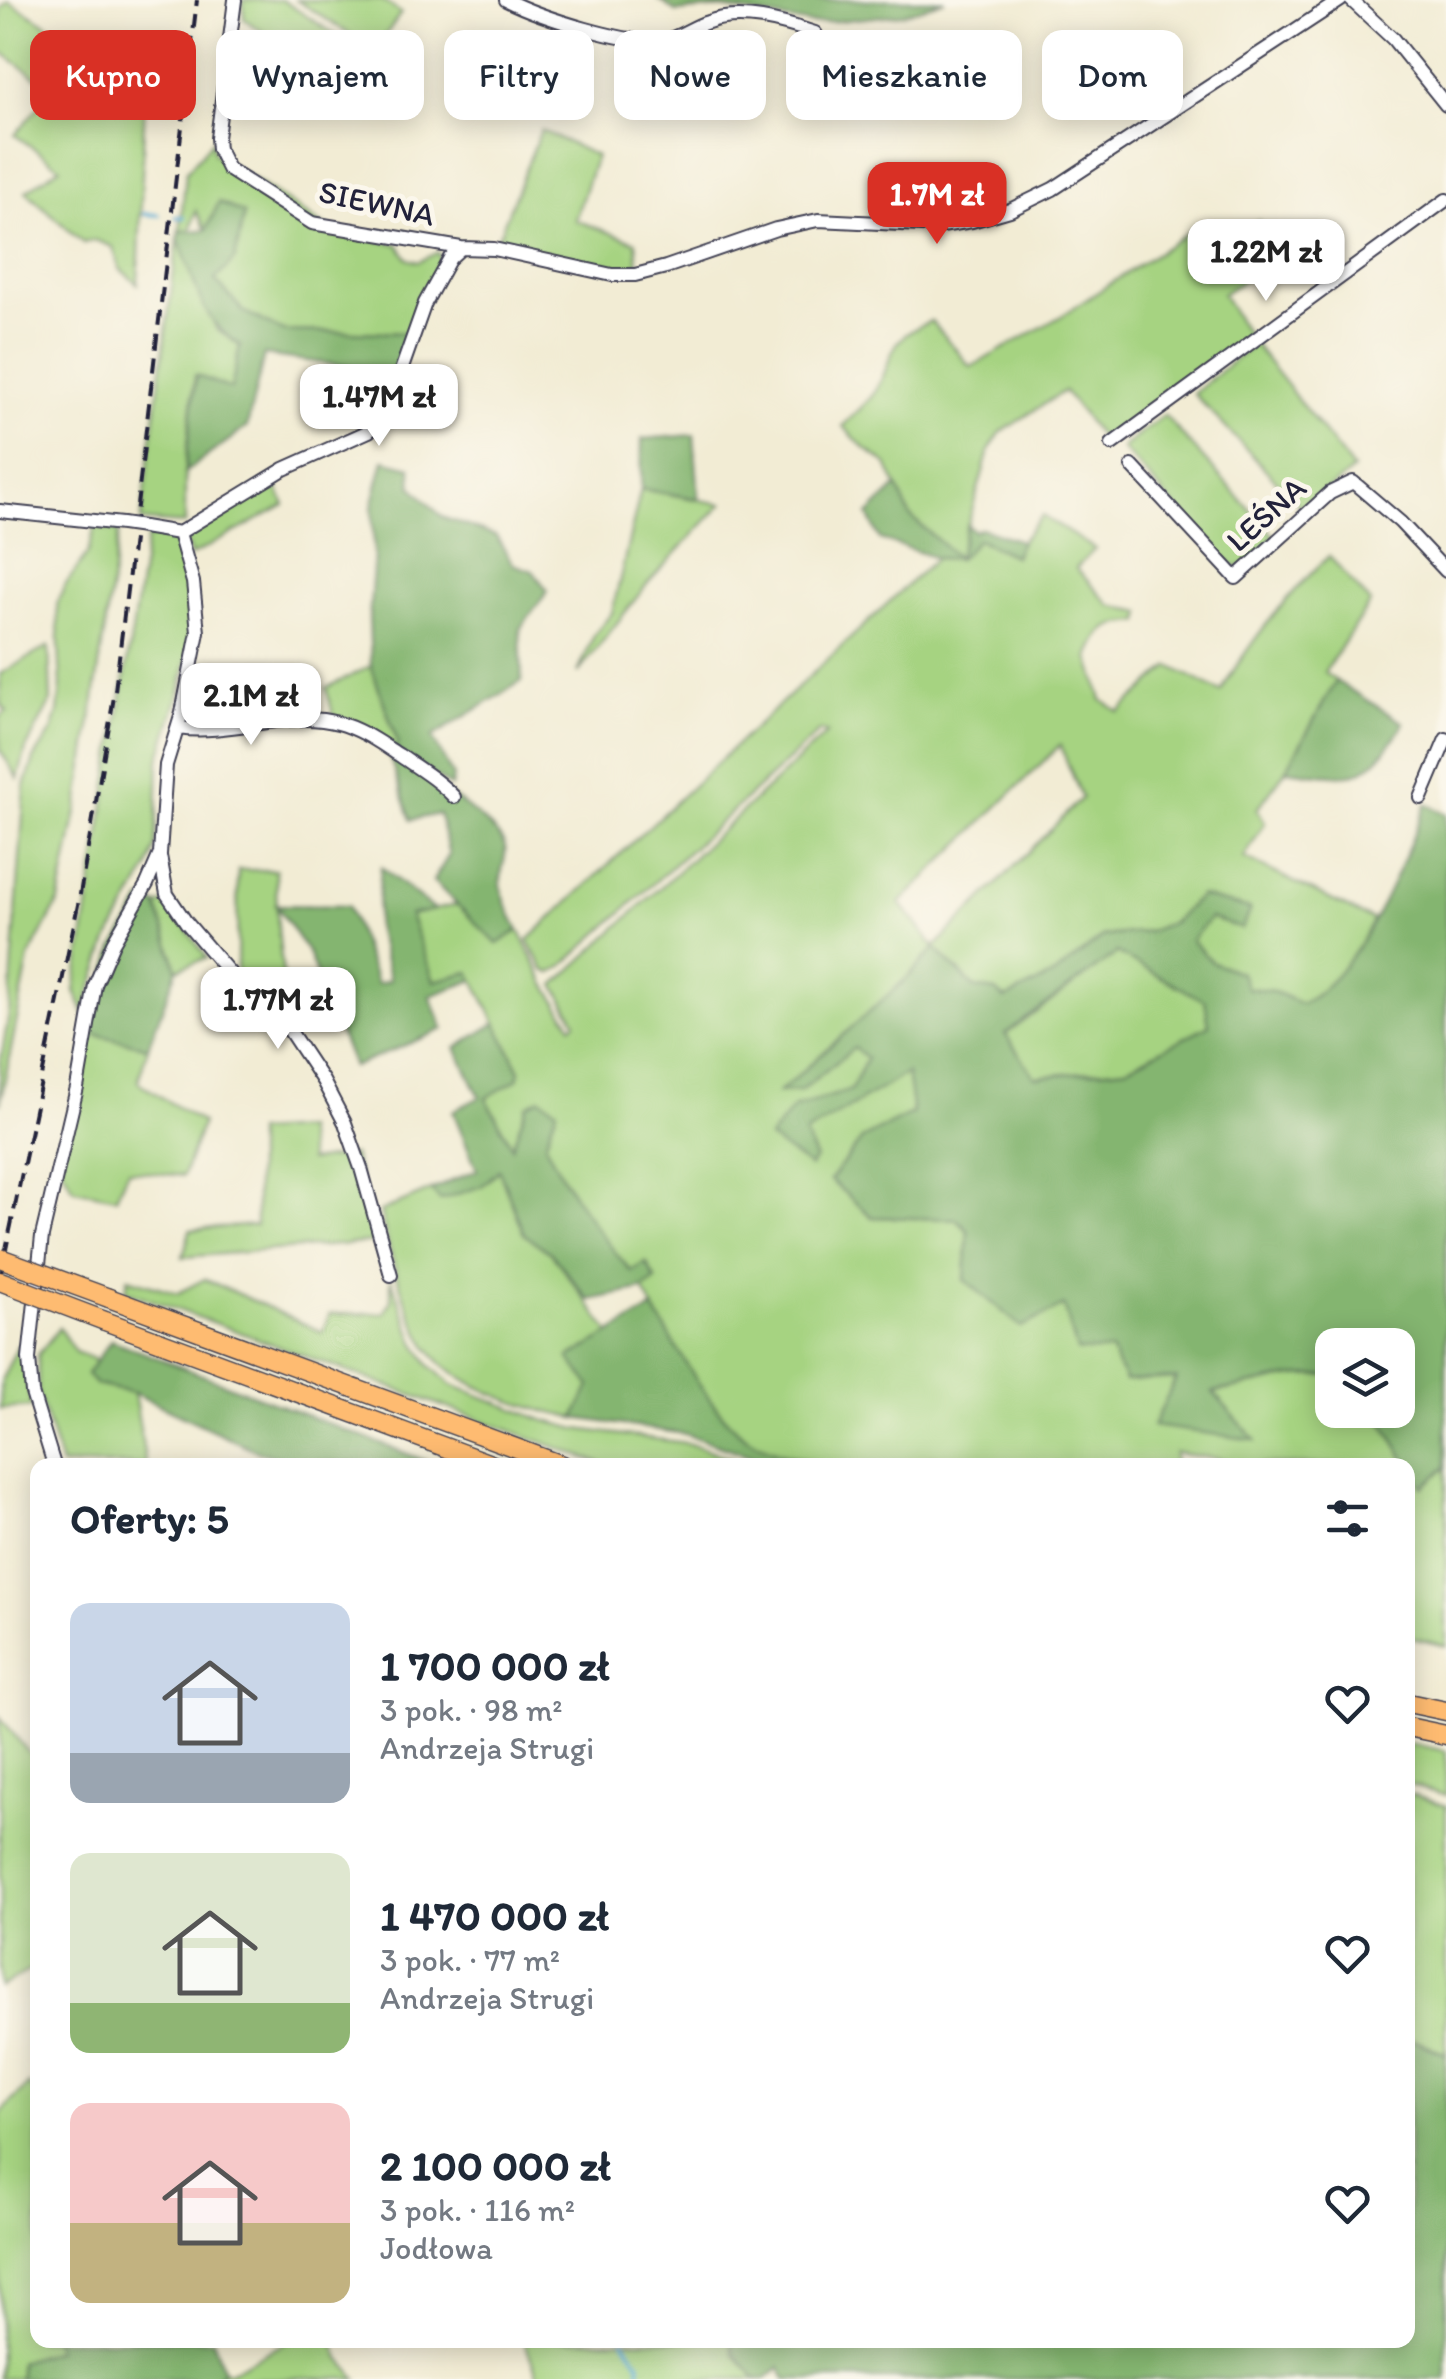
<!DOCTYPE html>
<html lang="pl">
<head>
<meta charset="utf-8">
<style>
	body { margin:0; font-family:Itim,sans-serif; background:#f6f6f7; color:#1f2937; height:100vh; display:flex; flex-direction:column; font-size:38px; white-space:nowrap }
	* { box-sizing:border-box; margin:0 }
	p { font-size:32px; color:#747a83 }
	.icon { flex:none; width:55px; height:55px; fill:none; stroke:currentColor; stroke-width:2; stroke-linecap:round; stroke-linejoin:round }
	.map { position:relative; flex:1; overflow:hidden }
	.side { position:absolute; left:30px; top:1458px; width:1385px; height:890px; display:flex; flex-direction:column; background:#fff; border-radius:20px; box-shadow:0 5px 25px #0003 }
	.side>* { flex:none }
	.hud { position:absolute; left:30px; top:30px; width:1388px; height:90px; display:flex; gap:20px }
	.controls { position:absolute; left:1315px; top:1328px; display:grid; gap:20px }
	.controls a { display:grid; place-items:center; width:100px; height:100px; border-radius:20px; background:#fff; box-shadow:0 5px 25px #0003; font-size:50px }
	.price { position:absolute; translate:-50% -85px; padding:0 22px; border-radius:20px; background:#fff; color:#222; font-size:32px; line-height:65px; filter:drop-shadow(0 2px 5px #0008) }
	.price::after { content:''; position:absolute; left:50%; top:60px; width:30px; height:22px; margin-left:-15px; background:inherit; clip-path:polygon(0 0,100% 0,50% 100%) }
	.price.current { background:#d93025; color:#fff }
	ul { padding:0; list-style:none }
	li { display:flex; align-items:center; gap:30px; height:250px; padding:0 40px }
	li span { display:grid; place-items:center; flex:none; width:280px; height:200px; border-radius:20px; color:#555 }
	li>.icon { margin-inline-start:auto }
	span .icon { width:120px; height:120px; fill:#fffc; stroke-width:1 }
	li b { font-size:42px }
	h2 { display:flex; justify-content:space-between; align-items:center; height:120px; padding:0 40px; font-size:42px }
	.chip { padding:0 35px; border-radius:20px; background:#fff; box-shadow:0 5px 25px #0003; font-size:35px; line-height:90px }
	.chip.current { background:#d93025; color:#fff }
	.map>svg:first-child { display:block }
	.green { fill:#a6d381; stroke:#647a5e; stroke-width:2.5; fill-rule:evenodd }
	.forest { fill:#84b56f; stroke:#536c55; stroke-width:2.5; fill-rule:evenodd }
	.lines { fill:none; stroke-linecap:round; stroke-linejoin:round }
	.stream { stroke:#55abd2; stroke-width:4 }
	.minor-casing { stroke:#414052; stroke-width:16 }
	.highway-casing { stroke:#414052; stroke-width:21 }
	.minor { stroke:#fff; stroke-width:12 }
	.highway { stroke:#febb71; stroke-width:18 }
	.rail { stroke:#22223b; stroke-width:4; stroke-dasharray:15 8; stroke-linecap:butt }
	.minor-bridge-casing { stroke:#414052; stroke-width:16; stroke-linecap:butt }
	.highway-bridge-casing { stroke:#414052; stroke-width:21; stroke-linecap:butt }
	.minor-bridge { stroke:#fff; stroke-width:12 }
	.highway-bridge { stroke:#febb71; stroke-width:18 }
	.labels { text-anchor:middle; dominant-baseline:central; stroke-width:10; stroke-linejoin:round; paint-order:stroke }
	.street-label { font-size:32px; fill:#22223b; stroke:#fbf7ec }
</style>
</head>
<body>
<div class="map">
<svg width="1446" height="2379" viewBox="0 0 1446 2379">
	<rect width="100%" height="100%" fill="#fbf7ec"/>
	<filter id="ink" filterUnits="userSpaceOnUse"><feTurbulence type="fractalNoise" baseFrequency=".01" numOctaves="2"/><feDisplacementMap in="SourceGraphic" scale="20" xChannelSelector="R" yChannelSelector="G"/><feConvolveMatrix kernelMatrix="1 2 1 2 8 2 1 2 1" color-interpolation-filters="sRGB"/></filter>
	<filter id="wash" filterUnits="userSpaceOnUse"><feTurbulence type="fractalNoise" baseFrequency=".0048" numOctaves="4" result="noise"/><feDisplacementMap in="SourceGraphic" scale="40" xChannelSelector="R" yChannelSelector="G"/><feGaussianBlur stdDeviation="2.25" result="paint"/><feColorMatrix in="noise" values="0 0 0 0 0 0 0 0 0 0 0 0 0 0 0 0 0 1.4 0 .05"/><feComposite in="paint" operator="in"/></filter>
	<g filter="url(#wash)">
		<rect width="100%" height="100%" fill="#f2ecd4"/>
		<path class="green" d="M 243,0 L 282,0 L 410,83 L 386,117 L 244,19 Z
			M 296,0 L 382,0 L 401,13 L 375,50 Z
			M 8,1 L 90,50 L 145,95 L 138,284 L 120,269 L 113,247 L 95,240 L 83,243 L 26,191 L 60,167 L 15,135 L 53,89 L 0,51 L 0,10 Z
			M 541,130 L 596,156 L 575,220 L 636,242 L 638,268 L 608,270 L 496,243 Z
			M 212,141 L 214,154 L 335,233 L 398,244 L 408,259 L 418,262 L 438,252 L 441,262 L 423,292 L 408,333 L 283,331 L 243,311 L 215,280 L 206,230 L 196,211 L 190,231 L 180,231 L 186,172 Z
			M 1258,221 L 1281,257 L 1222,294 L 1250,339 L 1105,443 L 1064,391 L 1000,433 L 989,451 L 959,556 L 978,539 L 1014,556 L 1021,541 L 1042,516 L 1095,549 L 1076,568 L 1110,605 L 1142,612 L 1140,622 C 1107,625 1103,625 1089,657 L 1102,700 L 1119,712 L 1170,666 L 1221,692 C 1250,640 1286,597 1329,556 L 1370,603 L 1324,673 L 1336,681 L 1286,770 L 1257,809 L 1265,823 L 1244,858 L 1375,921 C 1356,951 1334,987 1301,1004 L 1272,991 L 1246,988 L 1241,974 L 1212,962 L 1191,940 L 1210,918 L 1250,910 L 1201,896 L 1173,922 L 1150,931 L 1104,936 L 1055,974 L 1005,999 L 996,991 L 975,988 L 935,948 L 801,1091 L 854,1047 L 867,1058 L 851,1091 L 793,1108 L 770,1137 L 815,1157 L 804,1134 L 908,1072 L 913,1113 L 862,1139 L 830,1180 L 872,1217 L 956,1219 L 968,1230 L 965,1280 L 1065,1305 L 1111,1351 L 1176,1378 L 1154,1426 L 1254,1438 L 1212,1393 L 1293,1376 L 1332,1375 L 1332,1410 L 1375,1410 L 1423,1486 L 1446,1467 L 1446,1646 L 1408,1637 L 1408,1465 L 1259,1465 L 1175,1453 L 1174,1465 L 938,1465 L 932,1456 L 920,1465 C 889,1465 858,1468 828,1465 C 802,1463 762,1451 742,1434 C 706,1405 665,1330 643,1289 L 655,1280 L 647,1263 L 631,1271 C 596,1231 568,1192 545,1144 L 513,1149 L 486,1097 L 518,1079 L 520,1070 L 470,972 L 434,981 L 409,915 L 460,904 L 497,944 L 519,930 L 545,983 L 572,1026 L 576,1022 L 555,985 L 827,733 L 820,731 L 562,967 L 551,973 L 544,970 L 528,940 L 936,558 L 957,558 L 910,516 L 887,464 L 862,446 L 843,426 C 852,416 864,406 872,396 C 898,360 879,342 931,321 L 971,367 L 1063,315 L 1193,229 L 1207,250 ZM 1060,745 L 1082,798 L 935,947 L 900,903 Z
			M 178,240 L 217,330 L 240,345 L 231,390 L 195,376 L 185,472 L 185,524 L 141,521 Z
			M 1254,344 L 1353,469 L 1304,510 L 1193,393 Z
			M 1164,415 L 1275,537 L 1246,565 L 1236,567 L 1221,558 L 1122,448 Z
			M 274,481 L 285,505 L 191,556 L 185,539 L 188,532 Z
			M 641,489 L 722,504 L 648,583 L 578,673 L 594,635 L 612,613 Z
			M 95,527 L 119,531 L 118,539 L 78,807 L 59,901 L 29,958 L 0,1105 L 0,1064 L 9,1014 L 25,786 L 34,759 L 52,731 L 58,712 L 61,686 L 57,604 L 66,584 L 88,553 Z
			M 161,535 L 174,541 L 182,556 L 188,579 L 192,636 L 181,689 L 159,760 L 156,845 L 149,867 L 108,941 L 84,1012 L 75,991 L 147,537 Z
			M 49,646 L 51,701 L 26,749 L 18,779 L 0,750 L 0,716 L 7,711 L 0,704 L 0,674 Z
			M 371,666 L 398,744 L 394,749 L 334,718 L 326,688 Z
			M 238,870 L 276,870 C 276,924 280,975 294,1028 L 237,973 Z
			M 168,902 L 207,958 L 177,969 L 157,905 Z
			M 1117,953 L 1206,1001 L 1209,1025 L 1126,1068 L 1035,1077 L 1005,1035 Z
			M 90,1029 L 95,1034 L 148,1047 L 138,1082 L 202,1123 L 183,1176 L 128,1170 L 116,1197 L 74,1189 L 60,1165 Z
			M 305,1129 L 309,1161 L 353,1155 L 377,1242 L 183,1257 L 190,1230 L 256,1225 L 256,1132 Z
			M 499,1170 L 524,1234 L 552,1254 L 611,1334 L 570,1357 L 591,1385 L 575,1418 C 532,1410 481,1394 446,1367 C 411,1341 390,1254 380,1212 L 431,1190 L 440,1200 Z
			M 128,1278 L 178,1293 L 205,1279 L 322,1332 L 330,1314 L 384,1313 L 391,1302 L 391,1279 L 415,1342 L 429,1365 L 452,1385 L 543,1420 L 577,1429 L 687,1443 L 752,1465 L 605,1465 L 126,1291 Z
			M 59,1328 L 75,1352 L 97,1360 L 87,1374 L 96,1385 L 134,1393 L 146,1465 L 61,1465 L 38,1393 L 38,1355 Z
			M 18,1345 L 24,1347 L 31,1407 L 0,1409 L 2,1379 Z
			M 0,1717 L 29,1753 L 38,1757 L 37,1966 L 0,1987 Z
			M 1408,1743 L 1446,1751 L 1446,1796 L 1408,1784 Z
			M 1408,1794 L 1446,1806 L 1446,2054 L 1408,2038 Z
			M 29,2084 L 38,2101 L 38,2340 L 54,2340 L 57,2350 L 19,2362 L 19,2379 L 0,2379 L 0,2113 Z
			M 291,2340 L 333,2340 L 340,2358 L 358,2379 L 214,2379 L 224,2370 L 229,2372 Z
			M 524,2340 L 731,2340 L 734,2354 L 757,2379 L 539,2379 Z"/>
		<path class="forest" d="M 659,0 L 945,0 L 904,14 L 811,24 L 722,8 L 676,12 Z
			M 219,202 L 244,214 L 235,259 L 215,280 L 243,311 L 283,331 L 408,333 L 382,402 L 360,429 L 373,370 L 264,355 L 247,427 L 185,472 L 196,375 L 231,389 L 240,346 C 195,315 199,286 178,240 L 180,231 L 206,230 Z
			M 694,435 L 699,499 L 641,489 L 642,439 Z
			M 384,460 L 411,467 L 412,486 L 442,517 L 496,536 L 513,564 L 533,571 L 548,591 L 520,629 L 522,681 L 432,737 L 453,776 L 451,787 L 394,749 L 398,743 L 371,666 L 369,619 L 374,555 L 372,506 Z
			M 897,486 L 910,516 L 958,558 L 967,525 L 974,531 L 981,528 L 1021,541 L 1014,556 L 978,539 L 959,559 L 936,558 L 880,539 L 868,515 Z
			M 1336,681 L 1404,723 C 1366,785 1353,778 1286,770 Z
			M 389,755 C 412,769 499,823 505,847 C 507,858 501,867 501,878 C 499,894 512,915 519,930 L 497,944 L 433,881 L 449,855 L 439,814 L 411,820 Z
			M 1426,804 L 1446,814 L 1446,1467 L 1423,1487 L 1375,1410 L 1398,1410 L 1398,1345 L 1332,1345 L 1332,1375 L 1293,1376 L 1213,1392 L 1255,1440 L 1153,1426 L 1176,1378 L 1125,1381 L 1111,1351 L 1077,1351 L 1064,1306 L 1021,1327 L 965,1280 L 968,1230 L 956,1219 L 872,1217 L 830,1180 L 862,1139 L 913,1113 L 907,1073 L 805,1134 L 815,1158 L 810,1167 L 769,1138 L 793,1108 L 851,1090 L 867,1058 L 854,1048 L 800,1091 L 779,1092 L 907,978 L 935,948 L 975,988 L 996,991 L 1005,999 L 1055,974 L 1104,936 L 1150,931 L 1173,922 L 1200,896 L 1250,909 L 1242,929 L 1210,918 L 1191,940 L 1212,962 L 1241,973 L 1247,988 L 1272,991 L 1302,1004 C 1360,973 1402,864 1426,804 ZM 1117,953 L 1205,1001 L 1209,1025 L 1126,1068 L 1035,1077 L 1005,1034 Z
			M 381,867 L 434,910 L 410,915 L 434,981 L 470,972 L 474,980 L 430,996 L 444,1029 L 353,1067 L 308,953 L 276,905 L 348,906 L 377,984 L 390,980 L 376,927 Z
			M 143,899 L 157,905 L 177,969 L 148,1047 L 95,1034 L 90,1029 L 114,948 Z
			M 496,1023 L 520,1071 L 518,1079 L 486,1098 L 512,1147 L 527,1105 L 540,1098 L 557,1109 L 545,1144 C 568,1192 596,1231 631,1271 L 646,1263 L 656,1280 L 643,1289 L 589,1300 L 552,1254 L 524,1234 L 499,1170 L 482,1186 L 440,1200 L 431,1190 L 477,1170 L 453,1111 L 480,1097 L 456,1048 Z
			M 653,1308 C 675,1343 711,1413 744,1436 C 767,1452 798,1458 825,1465 L 778,1465 L 685,1434 L 575,1418 L 590,1386 L 569,1358 Z
			M 111,1340 L 436,1465 L 298,1462 L 261,1453 L 134,1393 L 96,1385 L 87,1374 Z
			M 1408,2038 L 1446,2054 L 1446,2379 L 786,2379 L 780,2367 L 766,2379 L 757,2379 L 734,2354 L 731,2340 L 1408,2340 Z
			M 54,2340 L 213,2340 L 224,2370 L 213,2379 L 19,2379 L 19,2362 L 56,2350 Z"/>
		<g class="lines">
			<path class="stream" d="M 144,214 L 159,215
				M 176,217 L 184,217
				M 624,2340 L 640,2364 L 638,2379"/>
		</g>
	</g>
	<g filter="url(#ink)">
		<g class="lines">
			<defs>
				<path id="minor" d="M 235,0 L 217,138 L 218,149 L 228,169 L 312,223 L 461,248 L 494,249 L 612,275 L 635,275 L 666,267 L 776,229 L 818,220 L 942,226 L 972,221 L 1010,210 L 1053,189 L 1341,0
					M 506,0 C 538,16 631,47 665,40 C 679,38 693,26 708,22 C 741,10 782,22 815,33 L 832,63 L 963,52
					M 1351,0 L 1393,39 L 1446,105
					M 1112,444 L 1446,200
					M 1132,466 L 1236,578 L 1330,493 L 1353,482 L 1400,522 L 1446,571
					M 0,511 L 122,524
					M 143,527 L 179,533
					M 179,533 L 284,469 L 369,431 L 390,402 L 425,303 L 450,258 L 461,248
					M 178,728 C 230,736 289,709 338,723 C 361,729 380,743 399,755 C 418,768 438,780 454,797
					M 1421,798 L 1446,739
					M 160,856 L 167,894 L 186,922 L 233,977 L 254,984 L 270,1001 L 323,1081 L 345,1123 L 361,1168 L 391,1275
					M 54,1465 L 32,1393 L 29,1359 L 42,1236 L 77,1088 L 95,985 L 113,943 L 147,884 L 160,854 L 166,765 L 182,713 L 198,632 L 193,582 L 179,533"/>
				<path id="highway" d="M 109,1298 L 562,1465
					M 105,1321 L 493,1465
					M 1408,1703 L 1446,1711
					M 1408,1727 L 1446,1735"/>
			</defs>
			<use href="#minor" class="minor-casing"/>
			<use href="#highway" class="highway-casing"/>
			<use href="#minor" class="minor"/>
			<use href="#highway" class="highway"/>
			<path class="rail" d="M 0,1278 L 79,900 L 115,691 L 197,0"/>
			<defs>
				<path id="minor-bridge" d="M 122,524 L 143,527"/>
				<path id="highway-bridge" d="M 0,1258 L 109,1298
					M 0,1281 L 105,1321"/>
			</defs>
			<use href="#minor-bridge" class="minor-bridge-casing"/>
			<use href="#highway-bridge" class="highway-bridge-casing"/>
			<use href="#minor-bridge" class="minor-bridge"/>
			<use href="#highway-bridge" class="highway-bridge"/>
		</g>
	</g>
	<g class="labels">
		<g class="street-label">
			<text transform="translate(377 203) rotate(12)">SIEWNA</text>
			<text transform="translate(1266 514) rotate(-42)">LEŚNA</text>
		</g>
	</g>
</svg>
<div class="controls">
<a><svg class="icon" aria-label="layers" viewBox="0 0 24 24"><path d="M12 4l9 5-9 5-9-5zM3 14l9 5 9-5"/></svg></a>
</div>
<b class="price current" style="left:937px;top:247px">1.7M zł</b>
<b class="price" style="left:1266px;top:304px">1.22M zł</b>
<b class="price" style="left:379px;top:449px">1.47M zł</b>
<b class="price" style="left:251px;top:748px">2.1M zł</b>
<b class="price" style="left:278px;top:1052px">1.77M zł</b>
<div class="hud">
<a class="chip current">Kupno</a>
<a class="chip">Wynajem</a>
<a class="chip">Filtry</a>
<a class="chip">Nowe</a>
<a class="chip">Mieszkanie</a>
<a class="chip">Dom</a>
</div>
<section class="side">
<h2>Oferty: 5<svg class="icon" aria-label="filters" viewBox="0 0 24 24"><path d="M4 7h16M4 17h16"/><circle cx="9" cy="7" r="2"/><circle cx="15" cy="17" r="2"/></svg></h2>
<ul>
<li><span style="background:linear-gradient(#c9d6e8 75%,#9aa5b1 0)"><svg class="icon" aria-label="home" viewBox="0 0 24 24"><path d="M3 11l9-7 9 7M6 9v11h12V9"/></svg></span><div><b>1 700 000 zł</b><p>3 pok. · 98 m²</p><p>Andrzeja Strugi</p></div><svg class="icon" aria-label="heart" viewBox="0 0 24 24"><path d="M12 20l-8-8c-3-5 5-10 8-4 3-6 11-1 8 4z"/></svg></li>
<li><span style="background:linear-gradient(#dfe7d0 75%,#8fb573 0)"><svg class="icon" aria-label="home" viewBox="0 0 24 24"><path d="M3 11l9-7 9 7M6 9v11h12V9"/></svg></span><div><b>1 470 000 zł</b><p>3 pok. · 77 m²</p><p>Andrzeja Strugi</p></div><svg class="icon" aria-label="heart" viewBox="0 0 24 24"><path d="M12 20l-8-8c-3-5 5-10 8-4 3-6 11-1 8 4z"/></svg></li>
<li><span style="background:linear-gradient(#f6c9c9 60%,#c2b280 0)"><svg class="icon" aria-label="home" viewBox="0 0 24 24"><path d="M3 11l9-7 9 7M6 9v11h12V9"/></svg></span><div><b>2 100 000 zł</b><p>3 pok. · 116 m²</p><p>Jodłowa</p></div><svg class="icon" aria-label="heart" viewBox="0 0 24 24"><path d="M12 20l-8-8c-3-5 5-10 8-4 3-6 11-1 8 4z"/></svg></li>
</ul>
</section>
</div>
</body>
</html>
